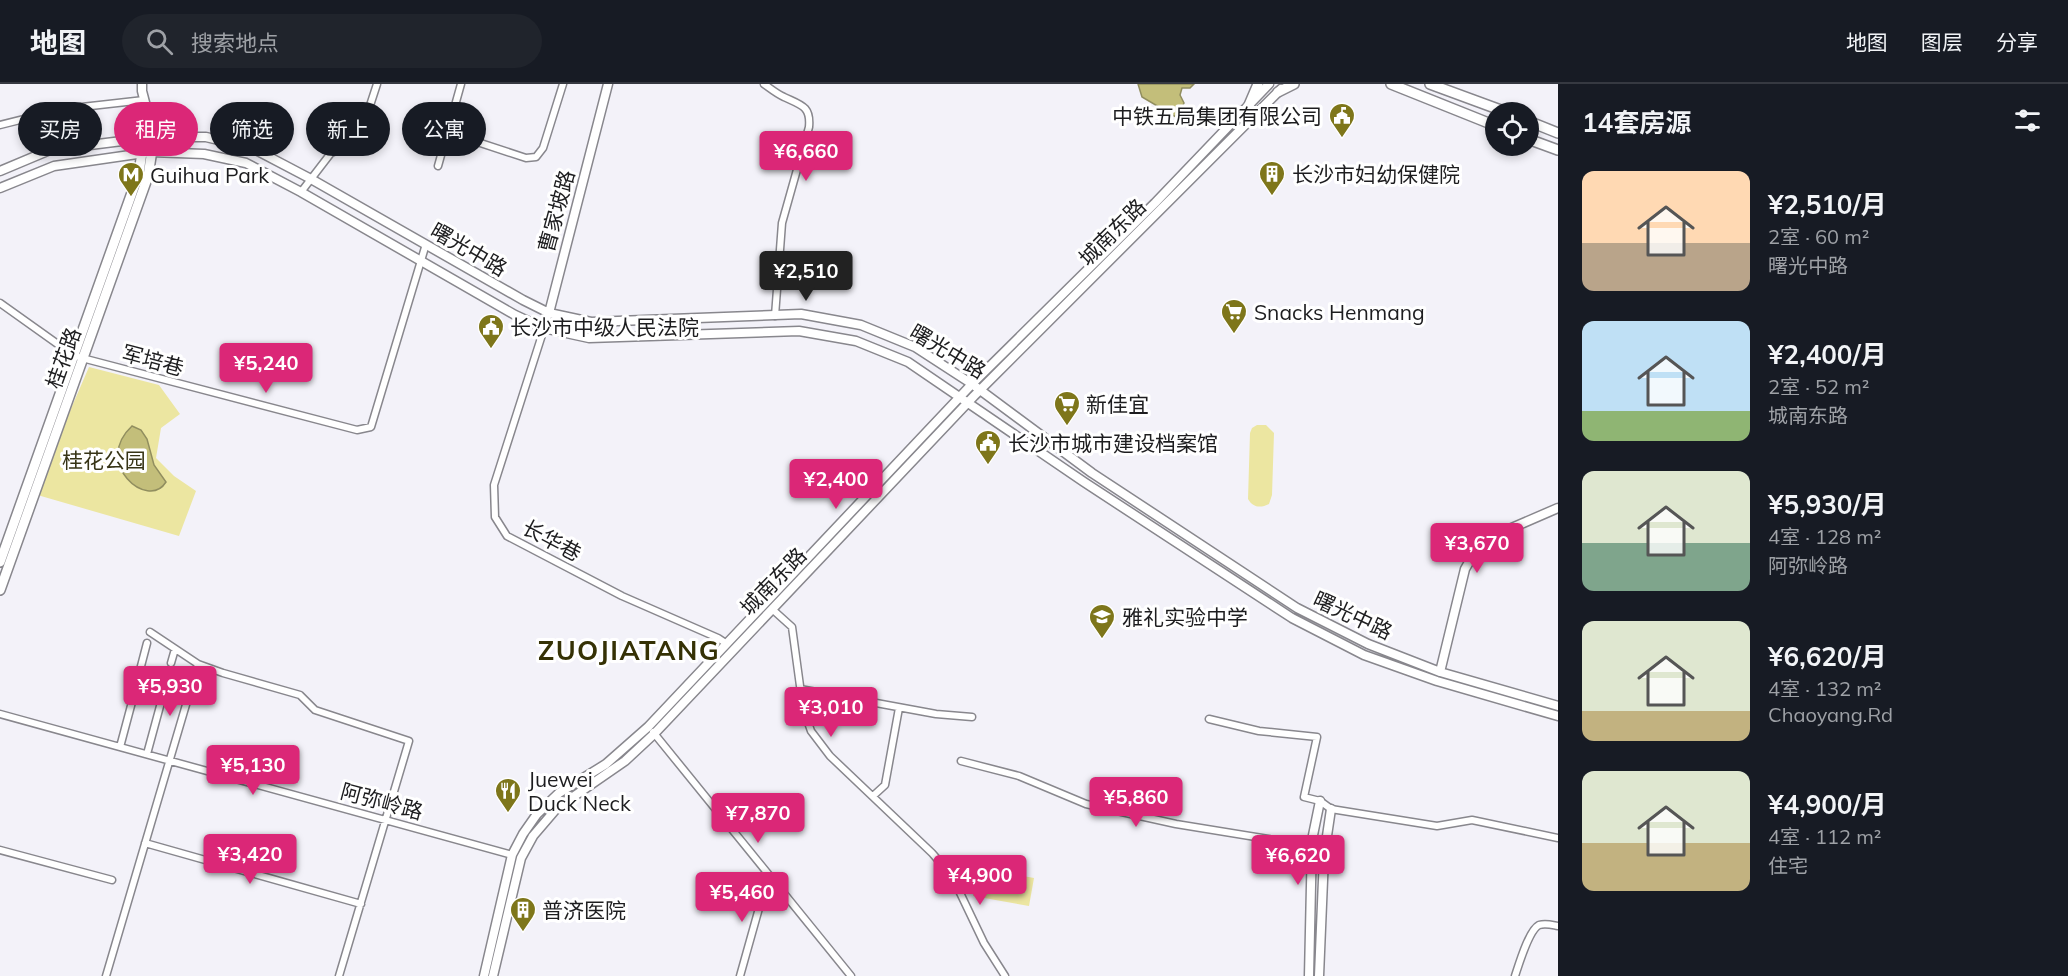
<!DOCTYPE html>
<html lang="zh">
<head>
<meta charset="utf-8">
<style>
	body { margin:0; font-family:Mulish,"Noto Sans SC",sans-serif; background:#20242c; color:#f1f3f6; height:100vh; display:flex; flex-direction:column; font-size:22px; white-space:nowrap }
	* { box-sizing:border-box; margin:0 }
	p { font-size:20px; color:#9ea1a6 }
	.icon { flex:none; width:33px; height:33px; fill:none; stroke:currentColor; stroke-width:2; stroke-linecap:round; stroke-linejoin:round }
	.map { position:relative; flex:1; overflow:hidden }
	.sheet { display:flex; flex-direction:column; background:#171b24; width:510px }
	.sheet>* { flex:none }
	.hud { position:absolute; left:18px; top:18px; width:570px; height:54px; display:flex; gap:12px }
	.fabs { position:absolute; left:1485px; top:18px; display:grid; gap:12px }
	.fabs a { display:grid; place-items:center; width:54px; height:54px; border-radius:50%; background:#171b24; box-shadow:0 3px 9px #0003; font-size:30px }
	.price { position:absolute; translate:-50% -51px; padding:0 14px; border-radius:6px; background:#db2777; color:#fff; font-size:20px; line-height:39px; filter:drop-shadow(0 2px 3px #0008) }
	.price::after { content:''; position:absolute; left:50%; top:36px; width:18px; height:14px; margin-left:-9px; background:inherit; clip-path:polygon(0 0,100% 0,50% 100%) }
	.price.active { background:#222; color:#fff }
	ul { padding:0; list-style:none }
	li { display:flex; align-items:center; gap:18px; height:150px; padding:0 24px }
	li span { display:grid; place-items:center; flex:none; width:168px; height:120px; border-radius:12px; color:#555 }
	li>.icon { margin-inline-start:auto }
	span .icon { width:72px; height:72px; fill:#fffc; stroke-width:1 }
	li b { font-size:26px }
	h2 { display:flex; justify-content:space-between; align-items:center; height:72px; padding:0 24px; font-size:26px }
	.chip { padding:0 21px; border-radius:27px; background:#171b24; box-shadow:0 3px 9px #0003; font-size:21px; line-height:54px }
	.chip.active { background:#db2777; color:#fff }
	header { display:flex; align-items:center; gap:36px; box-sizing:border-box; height:84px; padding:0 30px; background:#171b24; border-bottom:2px solid #363941 }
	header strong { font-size:28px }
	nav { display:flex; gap:33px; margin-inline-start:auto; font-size:21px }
	.search { width:420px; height:54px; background:#20242c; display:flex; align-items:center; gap:15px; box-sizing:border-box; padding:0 21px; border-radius:33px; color:#9ea1a6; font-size:22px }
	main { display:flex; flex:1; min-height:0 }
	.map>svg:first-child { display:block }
	.green { fill:#ece6a1 }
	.water { fill:#c3be7a; stroke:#918e5f; stroke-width:1.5 }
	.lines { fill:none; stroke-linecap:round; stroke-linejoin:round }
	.street-casing { stroke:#88878d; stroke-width:9 }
	.secondary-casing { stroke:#88878d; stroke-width:11 }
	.primary-casing { stroke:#88878d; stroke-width:12 }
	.street { stroke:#fff; stroke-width:6 }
	.secondary { stroke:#fff; stroke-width:8 }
	.primary { stroke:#fff; stroke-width:9 }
	.labels { text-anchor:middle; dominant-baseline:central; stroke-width:6; stroke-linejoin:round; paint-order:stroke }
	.poi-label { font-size:21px; fill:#1d1d1f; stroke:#fff; text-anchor:start }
	.street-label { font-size:21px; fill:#1d1d1f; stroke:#fff }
	.park-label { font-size:21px; fill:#373416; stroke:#fff }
	.district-label { font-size:27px; font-weight:bold; letter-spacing:1.5px; fill:#353105; stroke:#fff }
</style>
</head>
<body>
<header>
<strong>地图</strong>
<div class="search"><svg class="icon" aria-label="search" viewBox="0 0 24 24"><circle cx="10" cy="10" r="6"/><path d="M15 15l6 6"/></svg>搜索地点</div>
<nav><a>地图</a><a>图层</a><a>分享</a></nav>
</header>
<main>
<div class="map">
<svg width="1558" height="892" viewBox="0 0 1558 892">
	<rect width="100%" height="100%" fill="#f3f2f9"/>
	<path class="green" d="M 89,283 L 159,301 L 180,330 L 161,344 L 156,374 L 174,392 L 196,407 L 179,452 L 34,410 Z
		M 1257,341 L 1266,341 L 1274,349 L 1272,411 L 1269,420 C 1261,424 1253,424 1248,415 L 1250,349 L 1252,344 Z
		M 978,784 L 1034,794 L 1029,822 L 973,812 Z"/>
	<path class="water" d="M 1138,0 L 1194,0 L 1190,4 L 1182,4 L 1180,11 L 1184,19 L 1179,30 L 1176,33 L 1142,13 Z
		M 132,342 L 141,346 L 147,355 L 154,381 L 166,398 C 148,427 92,379 132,342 Z"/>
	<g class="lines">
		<defs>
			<path id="street" d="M 764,0 C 771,5 777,10 784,13 C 801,21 811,22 809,43 L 782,139 L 775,232
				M 0,41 L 64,25 L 144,16
				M 447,48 L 526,74 L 536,73 L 543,64 L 563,0
				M 438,82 L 461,0
				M 301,108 L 331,69 L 352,60 L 361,49 L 377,0
				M 0,219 L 73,271 L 82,274 L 357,346 L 371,343 L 426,160
				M 549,229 L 494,401 L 495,433 L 507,452 L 622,512 L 718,554 L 727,560
				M 772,525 L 792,543 L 803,624 L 811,647 L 830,672 L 932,769 L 952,792 L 984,859 L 1005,892
				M 150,548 L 198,580 L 223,589 L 300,611 L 315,626 L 409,657 L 339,892
				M 171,579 L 175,565
				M 800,605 L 936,630 L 972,633
				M 134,609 L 147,559
				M 0,630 L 512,771
				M 1209,635 L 1259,647 L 1317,653 L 1304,713 L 1320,717 L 1331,725 L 1437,742 L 1472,736 L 1558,754
				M 653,648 L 851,892
				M 120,663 L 132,618
				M 147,670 L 169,589
				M 961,677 L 1019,692 L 1086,720 L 1099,723 L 1176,740 L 1311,762 L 1324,772
				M 873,712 L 885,701 L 899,624
				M 145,759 L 361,820
				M 0,766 L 112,796
				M 106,892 L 198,580
				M 740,892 L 768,792
				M 1515,892 C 1519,880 1529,846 1539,841 C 1546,839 1552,841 1558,842"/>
			<path id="secondary" d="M 142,0 L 142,7 L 154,53
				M 0,87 L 50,66 L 154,53 L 206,53 L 252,64 L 311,95 L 523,216 L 549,229 L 591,238 L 801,230 L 861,241 L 915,263 L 972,300 L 1092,389 L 1297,524 L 1368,560 L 1440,588 L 1558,622
				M 0,104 L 54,82 L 151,68 L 204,70 L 246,79 L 301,108 L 515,231 L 543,244 L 589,254 L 799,247 L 856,257 L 908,278 L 1084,398 L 1292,534 L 1364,571 L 1437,597 L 1558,632
				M 549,229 L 608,0
				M 1440,588 L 1465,485 L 1476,466 L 1493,452 L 1558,424
				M 484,892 L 512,771 L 523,750 L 537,730 L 559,709 L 606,680 L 648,643 L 972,300 L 1155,119 L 1269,0
				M 493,892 L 521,774 L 533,752 L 557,724 L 625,677 L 654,650 L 974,312 L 1281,5
				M 1309,892 L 1312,756 L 1320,717
				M 1319,892 L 1324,772 L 1331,725"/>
			<path id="primary" d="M 1391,0 L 1496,42
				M 1430,0 L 1506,28
				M 1278,8 L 1294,0
				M 1249,21 L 1258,0
				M 1528,37 L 1558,49
				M 1528,55 L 1558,66
				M 0,478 L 139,89 L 144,54
				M 0,506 L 148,92 L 154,53"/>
		</defs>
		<use href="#street" class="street-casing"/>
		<use href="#secondary" class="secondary-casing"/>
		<use href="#primary" class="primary-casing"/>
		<use href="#street" class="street"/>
		<use href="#secondary" class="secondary"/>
		<use href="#primary" class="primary"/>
	</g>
	<defs>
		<symbol id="civic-pin" viewBox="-11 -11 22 30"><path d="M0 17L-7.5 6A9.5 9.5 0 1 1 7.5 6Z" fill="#7e761a" stroke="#fff"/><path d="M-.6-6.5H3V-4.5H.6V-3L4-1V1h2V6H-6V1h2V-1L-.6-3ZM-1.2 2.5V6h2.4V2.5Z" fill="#fff"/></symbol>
		<symbol id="building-pin" viewBox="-11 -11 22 30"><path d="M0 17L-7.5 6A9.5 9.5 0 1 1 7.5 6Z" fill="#7e761a" stroke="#fff"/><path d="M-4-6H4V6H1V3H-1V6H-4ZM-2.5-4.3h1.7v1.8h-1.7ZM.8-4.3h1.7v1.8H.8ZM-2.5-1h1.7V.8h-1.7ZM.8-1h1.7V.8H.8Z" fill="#fff"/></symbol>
		<symbol id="metro-pin" viewBox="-11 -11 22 30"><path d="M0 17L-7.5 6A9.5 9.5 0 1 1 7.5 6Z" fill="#7e761a" stroke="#fff"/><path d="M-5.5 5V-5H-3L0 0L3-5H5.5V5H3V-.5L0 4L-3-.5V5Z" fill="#fff"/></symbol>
		<symbol id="supermarket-pin" viewBox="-11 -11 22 30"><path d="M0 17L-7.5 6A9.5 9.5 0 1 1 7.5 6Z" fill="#7e761a" stroke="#fff"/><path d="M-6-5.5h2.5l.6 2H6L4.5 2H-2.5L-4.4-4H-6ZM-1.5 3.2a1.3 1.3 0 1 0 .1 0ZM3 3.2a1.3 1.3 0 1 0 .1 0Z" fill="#fff"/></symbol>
		<symbol id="school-pin" viewBox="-11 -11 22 30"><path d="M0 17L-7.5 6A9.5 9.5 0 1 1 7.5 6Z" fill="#7e761a" stroke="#fff"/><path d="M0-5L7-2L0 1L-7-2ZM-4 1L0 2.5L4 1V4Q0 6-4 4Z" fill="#fff"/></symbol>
		<symbol id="restaurant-pin" viewBox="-11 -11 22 30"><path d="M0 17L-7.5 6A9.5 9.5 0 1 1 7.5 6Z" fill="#7e761a" stroke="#fff"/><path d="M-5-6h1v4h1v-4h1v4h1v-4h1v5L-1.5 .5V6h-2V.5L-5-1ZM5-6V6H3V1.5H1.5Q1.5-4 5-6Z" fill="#fff"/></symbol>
	</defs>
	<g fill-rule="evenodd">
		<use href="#civic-pin" x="1327" y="17" width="30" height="40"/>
		<use href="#building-pin" x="1257" y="75" width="30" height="40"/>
		<use href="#metro-pin" x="116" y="76" width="30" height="40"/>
		<use href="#supermarket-pin" x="1219" y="213" width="30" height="40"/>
		<use href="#civic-pin" x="476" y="228" width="30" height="40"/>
		<use href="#supermarket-pin" x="1052" y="305" width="30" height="40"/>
		<use href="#civic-pin" x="973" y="344" width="30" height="40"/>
		<use href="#school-pin" x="1087" y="518" width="30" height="40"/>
		<use href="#restaurant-pin" x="493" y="692" width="30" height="40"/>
		<use href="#building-pin" x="508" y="811" width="30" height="40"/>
	</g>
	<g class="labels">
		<g class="poi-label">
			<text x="1322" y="32" text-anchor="end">中铁五局集团有限公司</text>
			<text x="1292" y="90">长沙市妇幼保健院</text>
			<text x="150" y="91">Guihua Park</text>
			<text x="1254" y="228">Snacks Henmang</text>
			<text x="510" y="243">长沙市中级人民法院</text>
			<text x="1086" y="320">新佳宜</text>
			<text x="1008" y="359">长沙市城市建设档案馆</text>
			<text x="1122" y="533">雅礼实验中学</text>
			<text x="528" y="695">Juewei<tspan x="528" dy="24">Duck Neck</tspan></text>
			<text x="542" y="826">普济医院</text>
		</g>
		<g class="street-label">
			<text transform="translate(556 127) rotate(-75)">曹家坡路</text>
			<text transform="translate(1112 148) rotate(-45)">城南东路</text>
			<text transform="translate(469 165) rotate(30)">曙光中路</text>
			<text transform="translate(948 267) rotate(31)">曙光中路</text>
			<text transform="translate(63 274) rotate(-70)">桂花路</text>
			<text transform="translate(153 276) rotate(15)">军培巷</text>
			<text transform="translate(552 456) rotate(28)">长华巷</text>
			<text transform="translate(773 497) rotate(-46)">城南东路</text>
			<text transform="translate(1353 531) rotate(25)">曙光中路</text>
			<text transform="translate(382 717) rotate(15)">阿弥岭路</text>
		</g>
		<g class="park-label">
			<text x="104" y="376">桂花公园</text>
		</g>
		<g class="district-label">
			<text x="629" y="566">ZUOJIATANG</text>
		</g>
	</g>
</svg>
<div class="fabs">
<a><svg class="icon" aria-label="locate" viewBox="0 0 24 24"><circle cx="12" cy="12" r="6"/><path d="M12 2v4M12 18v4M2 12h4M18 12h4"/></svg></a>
</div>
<b class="price" style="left:806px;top:98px">¥6,660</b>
<b class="price active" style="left:806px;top:218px">¥2,510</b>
<b class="price" style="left:266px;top:310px">¥5,240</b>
<b class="price" style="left:836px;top:426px">¥2,400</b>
<b class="price" style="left:1477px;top:490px">¥3,670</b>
<b class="price" style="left:170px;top:633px">¥5,930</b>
<b class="price" style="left:831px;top:654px">¥3,010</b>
<b class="price" style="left:253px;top:712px">¥5,130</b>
<b class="price" style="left:1136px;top:744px">¥5,860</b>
<b class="price" style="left:758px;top:760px">¥7,870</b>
<b class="price" style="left:250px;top:801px">¥3,420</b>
<b class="price" style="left:1298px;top:802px">¥6,620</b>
<b class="price" style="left:980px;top:822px">¥4,900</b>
<b class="price" style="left:742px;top:839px">¥5,460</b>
<div class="hud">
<a class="chip">买房</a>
<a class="chip active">租房</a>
<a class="chip">筛选</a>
<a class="chip">新上</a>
<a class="chip">公寓</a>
</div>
</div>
<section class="sheet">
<h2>14套房源<svg class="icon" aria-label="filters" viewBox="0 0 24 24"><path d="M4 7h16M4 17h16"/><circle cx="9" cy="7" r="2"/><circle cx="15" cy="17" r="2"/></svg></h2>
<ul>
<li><span style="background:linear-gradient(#ffd9b3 60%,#b9a48a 0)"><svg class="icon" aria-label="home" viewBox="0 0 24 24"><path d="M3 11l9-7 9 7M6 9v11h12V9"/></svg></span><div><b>¥2,510/月</b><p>2室 · 60 m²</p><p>曙光中路</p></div></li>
<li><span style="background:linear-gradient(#bfe0f5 75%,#8fb573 0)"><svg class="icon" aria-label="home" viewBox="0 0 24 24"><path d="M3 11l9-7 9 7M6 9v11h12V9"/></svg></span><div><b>¥2,400/月</b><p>2室 · 52 m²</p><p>城南东路</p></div></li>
<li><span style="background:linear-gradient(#dfe7d0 60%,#7fa58c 0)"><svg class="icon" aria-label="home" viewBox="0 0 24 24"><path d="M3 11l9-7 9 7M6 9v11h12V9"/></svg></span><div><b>¥5,930/月</b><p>4室 · 128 m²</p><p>阿弥岭路</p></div></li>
<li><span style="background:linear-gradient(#dfe7d0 75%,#c2b280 0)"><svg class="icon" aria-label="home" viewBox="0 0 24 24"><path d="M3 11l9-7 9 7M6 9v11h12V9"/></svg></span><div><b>¥6,620/月</b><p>4室 · 132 m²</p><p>Chaoyang.Rd</p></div></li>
<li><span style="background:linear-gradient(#dfe7d0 60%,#c2b280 0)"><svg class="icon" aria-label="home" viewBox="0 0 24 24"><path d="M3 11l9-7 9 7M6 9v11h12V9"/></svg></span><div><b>¥4,900/月</b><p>4室 · 112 m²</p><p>住宅</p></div></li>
</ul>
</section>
</main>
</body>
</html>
